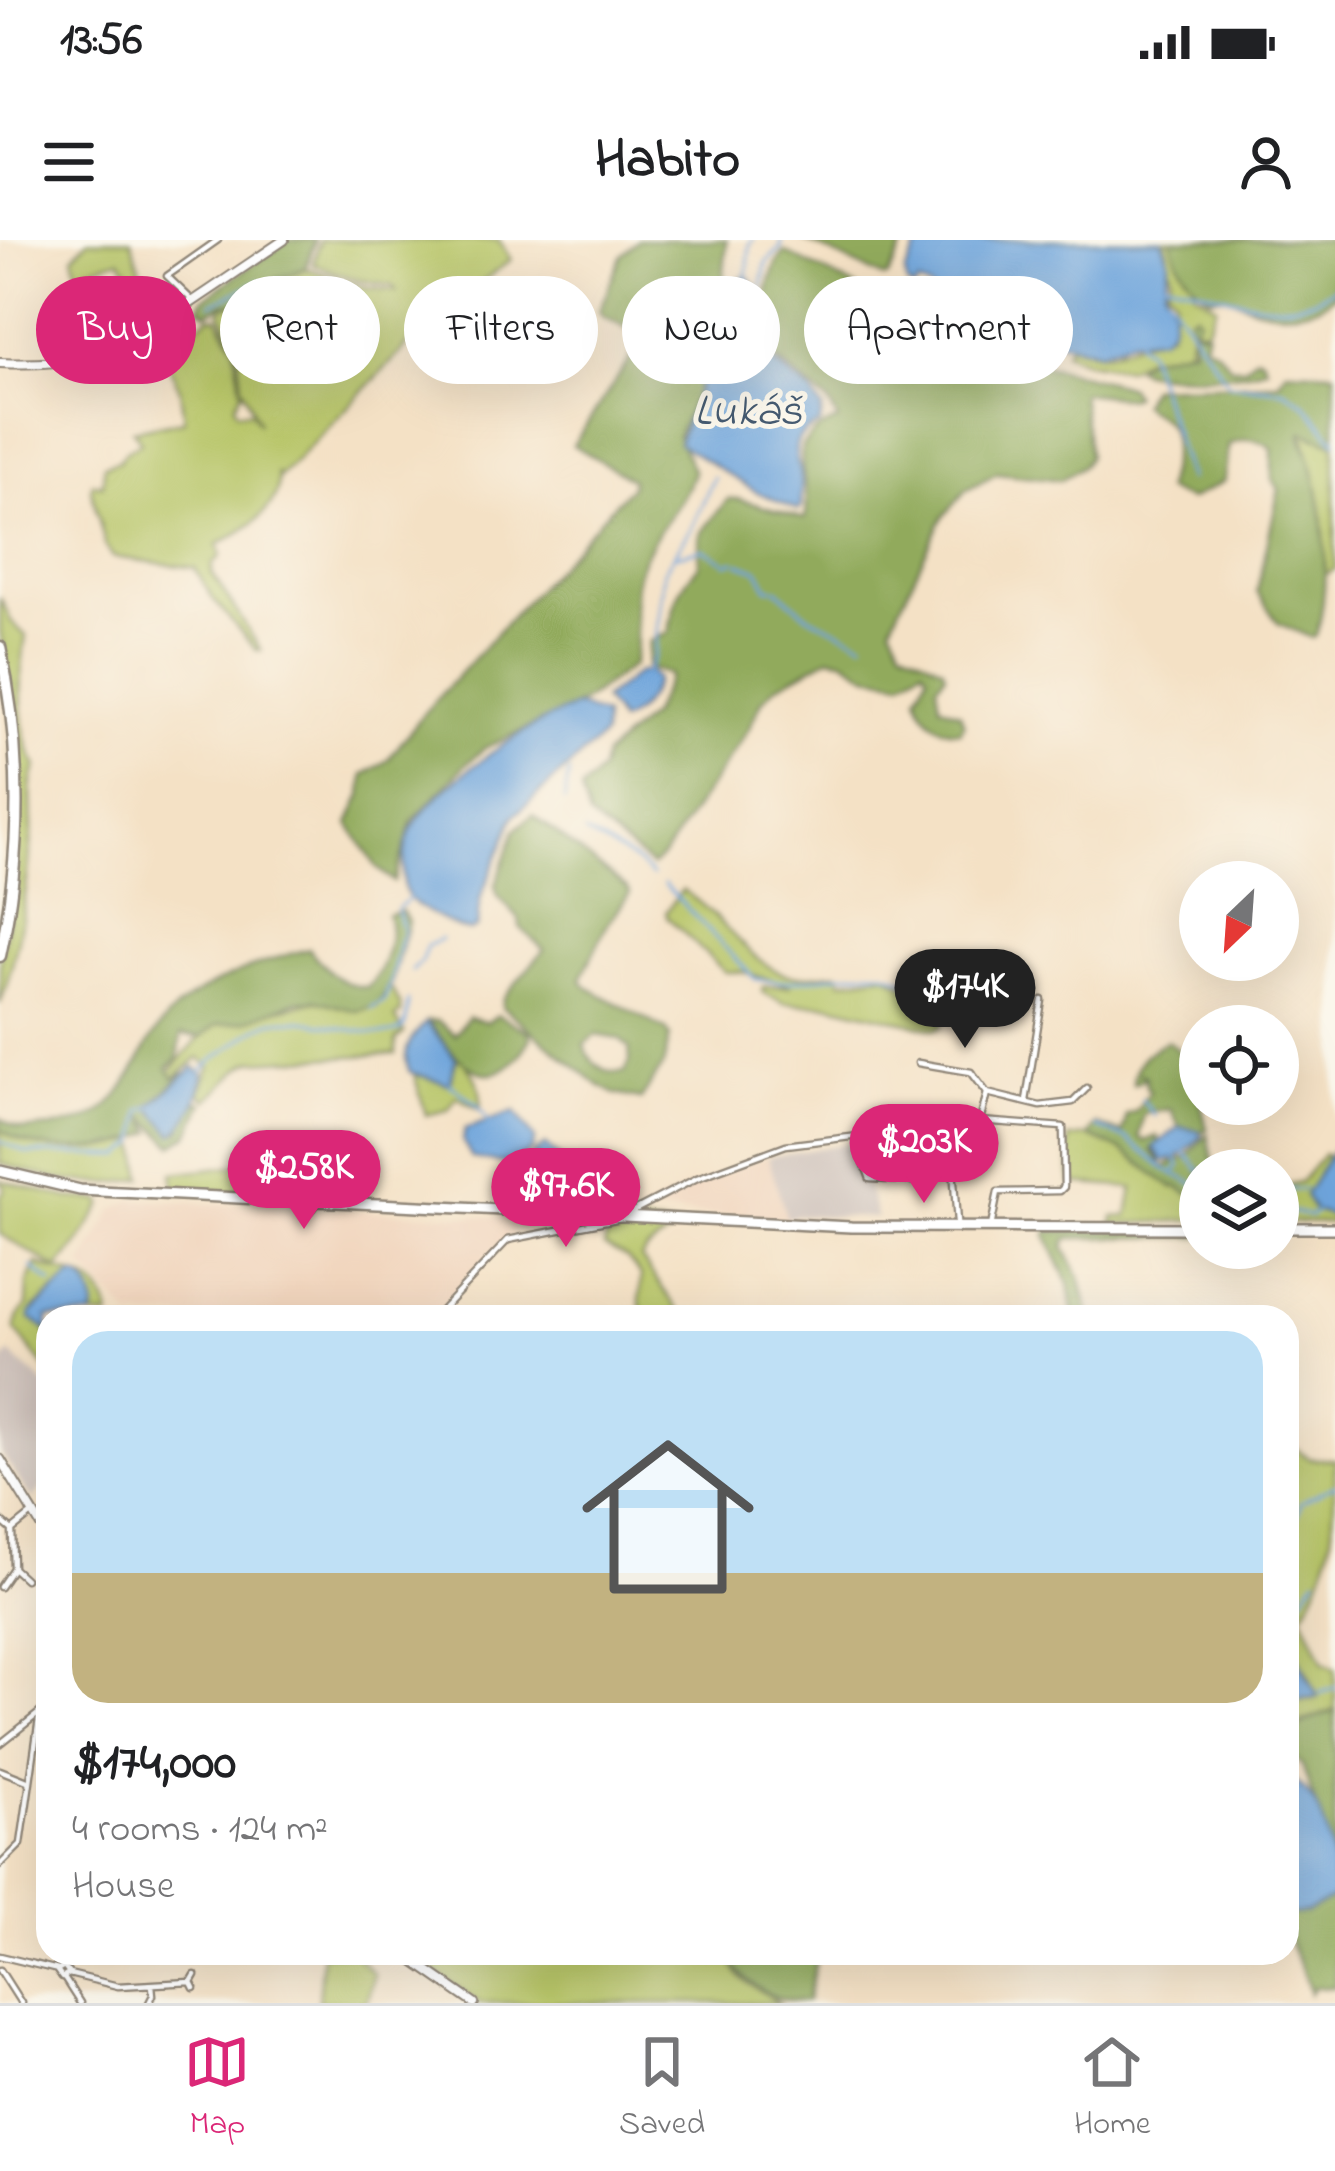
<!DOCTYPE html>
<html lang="en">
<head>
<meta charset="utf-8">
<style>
	body { margin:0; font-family:"Indie Flower",sans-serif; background:#f2f2f2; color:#202124; height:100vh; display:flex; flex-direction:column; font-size:45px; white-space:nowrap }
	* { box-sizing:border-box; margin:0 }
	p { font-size:39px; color:#757577 }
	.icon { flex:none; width:66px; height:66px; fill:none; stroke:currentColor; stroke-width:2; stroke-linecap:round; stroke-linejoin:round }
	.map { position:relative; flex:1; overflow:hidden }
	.details { position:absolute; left:36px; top:1065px; width:1263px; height:660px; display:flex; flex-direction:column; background:#fff; border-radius:36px; box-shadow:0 12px 48px #0002 }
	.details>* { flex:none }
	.banner { position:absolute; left:36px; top:36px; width:1263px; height:108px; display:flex; gap:24px }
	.needle { width:78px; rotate:205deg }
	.fabs { position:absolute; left:1179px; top:621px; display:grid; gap:24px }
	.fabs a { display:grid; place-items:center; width:120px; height:120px; border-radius:50%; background:#fff; box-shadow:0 12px 48px #0002; font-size:60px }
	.price { position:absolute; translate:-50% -102px; padding:0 27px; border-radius:42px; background:#db2777; color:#fff; font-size:39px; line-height:78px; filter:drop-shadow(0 3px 6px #0008) }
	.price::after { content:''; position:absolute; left:50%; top:72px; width:36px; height:27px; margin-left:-18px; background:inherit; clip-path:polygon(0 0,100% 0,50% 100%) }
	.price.active { background:#222; color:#fff }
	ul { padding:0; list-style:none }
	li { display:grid; align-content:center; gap:24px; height:636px; padding:0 36px }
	li span { display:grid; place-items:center; height:372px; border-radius:36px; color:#555 }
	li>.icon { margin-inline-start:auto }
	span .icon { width:216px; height:216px; fill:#fffc; stroke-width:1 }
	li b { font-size:51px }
	.pill { padding:0 42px; border-radius:54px; background:#fff; box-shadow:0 12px 48px #0002; font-size:42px; line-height:108px }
	.pill.active { background:#db2777; color:#fff }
	.status { display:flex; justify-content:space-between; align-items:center; height:84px; padding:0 60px; background:#fff; direction:ltr }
	.status svg { height:33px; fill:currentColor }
	header { display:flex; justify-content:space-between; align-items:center; height:156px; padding:0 36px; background:#fff; font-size:54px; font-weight:800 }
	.menu { display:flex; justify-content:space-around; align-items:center; height:168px; border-top:3px solid #e0e0e0; background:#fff; font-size:33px; color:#757577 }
	.menu a { display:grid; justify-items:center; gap:6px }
	.menu .active { color:#db2777 }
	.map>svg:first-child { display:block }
	.built { fill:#f1d5bd }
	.industrial { fill:#cec1ba }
	.green { fill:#b7c568; stroke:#71784a; stroke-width:3 }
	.forest { fill:#91aa5c; stroke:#5e6a44; stroke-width:3; fill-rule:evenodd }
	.water { fill:#6ea4db; stroke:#4c6883; stroke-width:3 }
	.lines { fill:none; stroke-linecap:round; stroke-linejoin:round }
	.stream { stroke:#6ea4db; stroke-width:3 }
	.minor-casing { stroke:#908678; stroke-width:9 }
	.tertiary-casing { stroke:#908678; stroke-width:12 }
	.secondary-casing { stroke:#908678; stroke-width:14 }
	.primary-casing { stroke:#908678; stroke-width:15 }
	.minor { stroke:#fff; stroke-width:4.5 }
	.tertiary { stroke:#fff; stroke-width:8 }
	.secondary { stroke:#fff; stroke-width:9 }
	.primary { stroke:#fff; stroke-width:10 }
	.labels { text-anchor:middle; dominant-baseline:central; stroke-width:10; stroke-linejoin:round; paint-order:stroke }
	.water-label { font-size:45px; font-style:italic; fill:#465b71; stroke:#fbf7ec }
</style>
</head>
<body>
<div class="status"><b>13:56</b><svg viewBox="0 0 49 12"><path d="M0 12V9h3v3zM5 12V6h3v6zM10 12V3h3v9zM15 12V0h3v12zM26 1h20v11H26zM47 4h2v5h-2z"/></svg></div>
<header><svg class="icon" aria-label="menu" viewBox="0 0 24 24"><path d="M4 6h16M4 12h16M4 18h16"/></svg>Habito<svg class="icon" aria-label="person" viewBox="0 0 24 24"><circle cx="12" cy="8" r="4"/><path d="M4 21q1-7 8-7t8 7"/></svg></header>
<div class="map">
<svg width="1335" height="1763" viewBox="0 0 1335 1763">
	<rect width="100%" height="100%" fill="#fbf7ec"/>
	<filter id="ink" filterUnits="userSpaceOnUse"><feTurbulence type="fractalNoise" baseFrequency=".00833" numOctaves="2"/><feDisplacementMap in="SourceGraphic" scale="24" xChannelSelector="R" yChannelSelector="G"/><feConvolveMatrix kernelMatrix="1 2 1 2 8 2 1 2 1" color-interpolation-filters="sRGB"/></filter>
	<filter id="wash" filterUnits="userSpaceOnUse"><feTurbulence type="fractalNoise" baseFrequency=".004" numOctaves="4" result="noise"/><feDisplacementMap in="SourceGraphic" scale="48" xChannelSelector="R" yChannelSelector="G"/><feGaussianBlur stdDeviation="2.7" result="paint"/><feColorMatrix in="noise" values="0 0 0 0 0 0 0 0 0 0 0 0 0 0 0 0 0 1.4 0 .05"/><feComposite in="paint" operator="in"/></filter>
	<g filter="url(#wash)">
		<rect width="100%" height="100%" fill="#f4e1c5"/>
		<path class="built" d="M 768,917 L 787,979 L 640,971 L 684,948 Z
			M 131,960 L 511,978 L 516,992 L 495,1007 L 431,1077 L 131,1077 L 82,1026 L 113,970 Z"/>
		<path class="industrial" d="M 854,902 L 877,978 L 796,975 L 787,979 L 768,917 Z
			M 10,1113 L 48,1147 L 48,1242 L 32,1259 L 0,1212 L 0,1118 L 3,1121 Z"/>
		<path class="green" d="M 88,0 L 131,0 L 144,39 L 135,41 L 120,19 L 77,32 L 73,16 Z
			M 320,0 L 499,0 L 511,20 L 438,74 L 280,237 L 277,233 C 285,267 245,291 218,304 L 221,315 L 212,325 L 212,333 L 261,410 L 256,410 L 213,359 L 195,328 L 113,317 L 105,305 L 91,249 L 92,243 L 103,244 L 104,225 L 119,221 L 126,211 L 141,202 L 133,190 L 184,180 L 180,150 L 166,118 L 178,106 L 179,99 L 210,76 L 218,77 L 234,106 L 242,152 L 235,164 L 237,171 L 251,171 L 259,184 L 242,146 L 238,109 L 220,72 L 224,65 L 254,65 L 259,61 L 257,47 L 307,28 L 366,48 L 396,51 L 393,46 L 357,40 L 313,24 Z
			M 1165,0 L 1177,0 L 1194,39 L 1195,52 L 1216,65 L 1206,89 L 1192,88 L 1187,110 L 1145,117 L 1127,129 L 1086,122 L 1064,112 L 1069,105 L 1103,114 L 1170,92 L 1175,58 L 1167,47 L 1171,36 Z
			M 1303,192 L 1335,204 L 1335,329 L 1326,334 L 1317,250 Z
			M 0,357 L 11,381 L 26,396 C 20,429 17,498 37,526 C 27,546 33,570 32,593 C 27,650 20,710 0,764 L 0,725 L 17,627 L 11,448 L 0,392 Z
			M 682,650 C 718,671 753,728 789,735 C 806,739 822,732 839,733 L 841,741 L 885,734 L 938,764 L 954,751 L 950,730 L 955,725 L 987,744 L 1017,746 L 1018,759 L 1000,776 L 951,759 L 941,787 L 935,789 L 831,765 L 784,763 L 762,752 L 763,747 L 791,746 L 743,732 L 725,732 L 667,677 L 666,672 Z
			M 389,745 L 400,764 L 401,773 L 395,777 L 404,793 L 396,800 L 396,814 L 252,821 C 235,828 223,848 208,860 L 200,853 L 210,826 L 199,818 L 174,838 L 169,832 L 199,798 L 202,786 Z
			M 458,816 C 474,832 484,848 480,870 L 457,857 L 448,870 L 426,875 L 414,834 L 449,844 Z
			M 0,889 C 35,915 95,914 136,900 L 143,938 C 95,950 46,939 0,923 Z
			M 1088,896 L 1122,910 L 1172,947 L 1178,947 L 1199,959 L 1200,980 L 1112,984 L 1114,977 L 1128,976 L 1133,948 L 1071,943 L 1069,898 Z
			M 1324,914 L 1329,918 L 1319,932 L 1329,976 L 1335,977 L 1335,983 L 1278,982 L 1278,947 L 1300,942 Z
			M 270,921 L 281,953 L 175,951 L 173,933 Z
			M 0,940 L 68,958 L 101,960 L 103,964 L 80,1002 L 58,1029 L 0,994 L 0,957 L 5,948 Z
			M 622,980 L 678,988 L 646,1010 L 641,1018 L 683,1077 L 644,1077 L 640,1061 L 641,1035 L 627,1018 L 604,1006 L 607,995 L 598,986 Z
			M 37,1024 C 70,1037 103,1032 110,1077 L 92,1077 L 94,1070 L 73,1036 L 34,1069 L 30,1078 L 48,1091 L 48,1131 L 15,1090 L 19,1076 L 27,1066 L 28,1042 Z
			M 1287,1202 L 1310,1219 L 1335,1219 C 1335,1274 1334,1327 1302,1374 L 1324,1423 L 1335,1428 L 1335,1470 L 1302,1482 L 1287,1503 L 1287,1460 L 1314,1459 L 1311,1440 L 1287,1397 Z
			M 322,1713 L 353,1713 L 374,1734 L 366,1763 L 318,1763 Z
			M 408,1713 L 733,1713 C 730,1743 761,1747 779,1763 L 480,1763 Z"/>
		<path class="forest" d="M 289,0 L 315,0 L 306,28 L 257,47 L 247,65 L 224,64 L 207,73 L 199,67 L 204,58 Z
			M 638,0 L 727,0 L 722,51 L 713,72 L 700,144 L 677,196 L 694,232 C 681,269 650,295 639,331 C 629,362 641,395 633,425 L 583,462 L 485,508 L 466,524 L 413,580 L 394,642 L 377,628 L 349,584 L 362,555 L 364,535 L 388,520 L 424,473 L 631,246 L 631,239 L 573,205 L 636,110 L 640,94 L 603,77 L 599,71 L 621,16 Z
			M 803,0 L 907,0 L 888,37 L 884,38 Z
			M 1171,0 L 1335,0 L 1335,55 C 1315,74 1283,74 1258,68 C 1238,63 1230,52 1210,57 C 1189,45 1176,23 1171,0 Z
			M 785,12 L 982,110 L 1120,144 L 1129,147 L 1134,155 L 1129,158 L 1081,153 L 1089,216 L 1082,226 L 1061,240 L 997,233 L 966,250 L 942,278 L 891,385 L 902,407 L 943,427 L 945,434 L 937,445 L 940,465 L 960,473 L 964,484 L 960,491 C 937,492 924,477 917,456 L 928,434 L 923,427 L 902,441 L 868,435 L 843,419 L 830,417 L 775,447 L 762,461 L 748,490 L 663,616 L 652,626 L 589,577 L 581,551 L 601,530 L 604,516 L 652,474 L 670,435 L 647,427 L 649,402 L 669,392 C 674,363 678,347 699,325 L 700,294 L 728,259 L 738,259 L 805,279 C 811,254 799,230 802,206 L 816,191 L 838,180 L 828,162 L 768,113 C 764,81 762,37 785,12 Z
			M 1196,73 L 1199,78 L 1193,89 L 1207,91 L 1204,103 L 1217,110 L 1231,127 L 1245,127 L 1256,116 L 1262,118 L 1266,127 C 1244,138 1157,139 1135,128 L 1145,118 L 1193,107 L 1189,76 Z
			M 1286,130 L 1335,132 L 1335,204 L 1303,192 L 1301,197 C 1326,247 1332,343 1316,396 L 1312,398 L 1278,383 L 1257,352 L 1279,249 L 1272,239 L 1272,208 C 1257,197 1246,198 1229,204 L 1224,241 L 1189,260 L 1165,250 C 1169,228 1184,190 1157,175 C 1152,171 1146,170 1141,164 L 1150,147 L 1278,143 Z
			M 533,575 L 628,649 L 630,653 L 607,685 L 581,739 L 587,747 L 666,790 L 670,796 L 663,826 L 641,859 L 615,854 L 597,844 L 502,767 L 503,758 L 544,710 L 520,687 L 519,679 L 498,656 L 495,647 L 515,590 ZM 596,795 L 619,799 L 629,808 L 630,821 L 625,832 C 606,836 588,822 585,804 Z
			M 402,671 L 408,682 L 391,745 L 377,767 L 356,771 L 316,760 L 297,761 L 245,781 L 217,785 L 201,797 L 181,795 L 178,818 L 167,828 L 174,837 L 184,833 L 150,867 L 179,892 L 197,860 L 204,863 L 190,893 L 173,905 L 143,875 L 153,892 C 110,913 39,918 0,889 L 0,878 C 25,895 24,888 52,887 C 135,881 124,820 174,771 C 205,742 267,719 309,709 C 324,727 342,748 368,747 C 384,729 395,698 387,675 Z
			M 498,775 L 530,793 L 531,798 C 494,863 459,827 429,781 L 438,781 L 455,795 L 468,777 L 487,782 Z
			M 1167,801 C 1194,815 1200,862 1207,889 L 1202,892 L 1179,887 L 1171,869 L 1144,874 L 1139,897 L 1145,901 L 1157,896 L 1160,903 L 1152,910 L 1164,927 L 1186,917 L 1208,894 L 1213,921 L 1223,930 L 1200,930 L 1200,960 L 1178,947 L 1172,947 L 1122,910 L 1088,896 L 1096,885 L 1122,893 L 1127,875 L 1136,871 L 1150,851 L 1146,848 L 1146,837 L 1141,834 L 1143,840 L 1133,844 C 1133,822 1149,810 1167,801 Z
			M 1048,991 L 1200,991 L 1200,997 L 1068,998 L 1064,1007 L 1080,1037 L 1090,1077 L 1074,1077 L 1069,1044 L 1046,995 Z
			M 1335,1471 L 1335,1622 L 1302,1525 L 1287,1512 C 1288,1484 1313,1478 1335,1471 Z
			M 1335,1657 L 1335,1747 L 1314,1748 L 1310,1754 C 1303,1720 1287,1718 1287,1675 L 1307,1672 Z
			M 733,1713 L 818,1713 L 807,1761 C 777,1763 751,1748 733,1725 Z"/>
		<path class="water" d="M 921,0 L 1162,0 L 1169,20 L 1164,48 L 1173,68 L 1171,87 L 1161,97 L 1130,100 L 1098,112 L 1068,103 L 1021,99 L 986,78 L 962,72 L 941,60 L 930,48 L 918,44 L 914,49 L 907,45 L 905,33 Z
			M 747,35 L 761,53 L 764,115 L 811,152 L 822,169 L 820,184 C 797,194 791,204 799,227 C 803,239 801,254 801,267 L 798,270 L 755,251 L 678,203 L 699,147 L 713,72 L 724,46 Z
			M 649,431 L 656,439 C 651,457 637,475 620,482 L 603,459 L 639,432 Z
			M 578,466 L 604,476 L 603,496 L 514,576 L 480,659 L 477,687 L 470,691 C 455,688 442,680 428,672 C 402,658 401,649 404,621 C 405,608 407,596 414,585 C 437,546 534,478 578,466 Z
			M 426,782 L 456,819 L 449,844 L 410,832 C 400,811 411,798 426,782 Z
			M 194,827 L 203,834 C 200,856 190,882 173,894 L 150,867 Z
			M 515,872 L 535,899 L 532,909 L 516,925 L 472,918 L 463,901 L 465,889 Z
			M 1179,887 L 1199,891 L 1202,896 L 1176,919 L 1163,921 L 1153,907 Z
			M 546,905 L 571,929 L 572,942 L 553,943 L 521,937 L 535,912 Z
			M 1335,907 L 1335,977 L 1334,977 L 1314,971 L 1305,955 Z
			M 73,1036 L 80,1037 C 92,1048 97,1062 92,1077 L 48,1077 L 48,1091 L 30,1078 L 31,1073 Z
			M 1287,1397 L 1318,1457 L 1287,1460 Z
			M 1287,1536 C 1326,1557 1335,1616 1335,1657 L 1307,1672 L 1287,1675 L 1290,1559 Z"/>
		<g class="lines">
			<path class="stream" d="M 747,37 L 750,3 L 753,0
				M 1165,41 C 1219,50 1286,87 1335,47
				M 760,55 L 766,23 L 781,8 L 781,0
				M 1167,55 L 1229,144 L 1284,150 L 1305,164 L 1335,201
				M 211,64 L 260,41
				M 1138,97 L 1139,104 L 1147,110 L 1189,240
				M 677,315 L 703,309 L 728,323 L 735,321
				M 739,323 L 758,330 L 767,347 L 777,349 L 808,376 L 863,402
				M 647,433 L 654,416 L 664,331 L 692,287 L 714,237
				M 564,561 L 569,533
				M 585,593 L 636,621 L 652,636
				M 664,644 L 755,739 C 797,748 843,729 881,732 C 898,734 911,747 927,742
				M 412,731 L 421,722 L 427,706 L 441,699
				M 371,769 L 384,761 L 390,745 L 403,692 L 397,669 L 409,658
				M 201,831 C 213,819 255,787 271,782 C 308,772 383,807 403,788 C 408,783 407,768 408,761
				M 449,843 L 478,866 L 489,882
				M 1142,860 L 1155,876
				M 1096,887 L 1127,899 L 1165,929 L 1200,947
				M 0,901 L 27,913 L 122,916 L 137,903 L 142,870 L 154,867
				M 1183,910 L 1200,931
				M 1175,932 L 1180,926 L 1176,919
				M 571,938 L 604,961
				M 1278,951 L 1305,949
				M 1278,969 L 1310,976 L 1316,972
				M 31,1027 L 52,1043
				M 1287,1309 L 1301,1262 L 1335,1245
				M 1287,1376 L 1316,1338
				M 1320,1453 L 1335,1448"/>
		</g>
	</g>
	<g filter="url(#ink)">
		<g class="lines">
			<defs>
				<path id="minor" d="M 194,62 L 167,36 L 218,0
					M 918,823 L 971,832 L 987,853 L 1040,866 L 1073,862 L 1087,848
					M 1026,861 L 1042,760
					M 980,881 L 987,853
					M 950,887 L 957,983
					M 855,897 L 870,939 L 915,941
					M 307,953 L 307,949
					M 631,972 L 697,938 L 786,905 L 980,881 L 1063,887 L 1064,947 L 1060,951 L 998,952 L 991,987
					M 435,1077 L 508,1000 L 621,978
					M 47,1272 L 48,1275
					M 0,1280 L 12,1290 L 32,1274
					M 13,1328 L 25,1339
					M 0,1347 L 13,1328 L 12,1290
					M 0,1504 L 48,1466
					M 0,1530 L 30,1542
					M 0,1625 L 21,1604 L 40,1472
					M 0,1716 L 58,1730
					M 64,1727 L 69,1734 L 62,1738 L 57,1731 Z
					M 0,1730 L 21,1763
					M 69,1734 L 118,1746 L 191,1742
					M 64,1738 L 80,1763
					M 194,1748 L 191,1742 L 195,1735
					M 149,1763 L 153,1755 L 152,1745"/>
				<path id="tertiary" d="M 0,123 C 42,125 88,122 127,106 L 284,0
					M 0,1219 L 48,1297
					M 402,1713 L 474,1763"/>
				<path id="secondary" d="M 0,931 L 80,950 L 298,961
					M298 961a8 8 0 1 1 16 0a8 8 0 1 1-16 0Z
					M 315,961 L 851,987 L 1200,988
					M 1278,988 L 1335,988"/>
				<path id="primary" d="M 0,407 C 22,508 22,615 0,716"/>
			</defs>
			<use href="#minor" class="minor-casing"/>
			<use href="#tertiary" class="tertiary-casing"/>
			<use href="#secondary" class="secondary-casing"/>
			<use href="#primary" class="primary-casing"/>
			<use href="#minor" class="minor"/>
			<use href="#tertiary" class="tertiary"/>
			<use href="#secondary" class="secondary"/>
			<use href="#primary" class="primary"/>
		</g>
	</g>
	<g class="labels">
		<g class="water-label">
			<text x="748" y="173">Lukáš</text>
		</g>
	</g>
</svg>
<div class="fabs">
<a><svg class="needle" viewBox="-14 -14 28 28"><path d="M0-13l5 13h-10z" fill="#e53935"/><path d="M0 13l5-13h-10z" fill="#757577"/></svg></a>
<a><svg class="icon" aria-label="locate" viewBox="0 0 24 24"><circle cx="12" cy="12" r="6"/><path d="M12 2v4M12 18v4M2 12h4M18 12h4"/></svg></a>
<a><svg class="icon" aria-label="layers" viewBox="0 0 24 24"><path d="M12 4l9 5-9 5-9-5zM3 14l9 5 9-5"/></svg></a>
</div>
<b class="price active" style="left:965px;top:811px">$174K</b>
<b class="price" style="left:924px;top:966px">$203K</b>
<b class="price" style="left:304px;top:992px">$258K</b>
<b class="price" style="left:566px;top:1010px">$97.6K</b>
<div class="banner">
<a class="pill active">Buy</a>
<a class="pill">Rent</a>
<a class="pill">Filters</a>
<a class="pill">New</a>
<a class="pill">Apartment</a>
</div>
<section class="details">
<ul>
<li><span style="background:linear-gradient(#bfe0f5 65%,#c2b280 0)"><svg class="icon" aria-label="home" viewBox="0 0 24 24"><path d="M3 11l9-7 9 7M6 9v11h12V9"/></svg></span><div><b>$174,000</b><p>4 rooms · 124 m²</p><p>House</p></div></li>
</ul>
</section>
</div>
<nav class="menu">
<a class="active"><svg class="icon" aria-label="map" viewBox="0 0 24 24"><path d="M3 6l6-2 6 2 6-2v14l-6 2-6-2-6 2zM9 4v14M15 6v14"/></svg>Map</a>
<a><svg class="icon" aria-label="saved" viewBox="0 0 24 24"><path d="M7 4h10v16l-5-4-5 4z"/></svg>Saved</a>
<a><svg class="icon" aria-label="home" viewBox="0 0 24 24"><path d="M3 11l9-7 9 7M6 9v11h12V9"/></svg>Home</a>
</nav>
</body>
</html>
